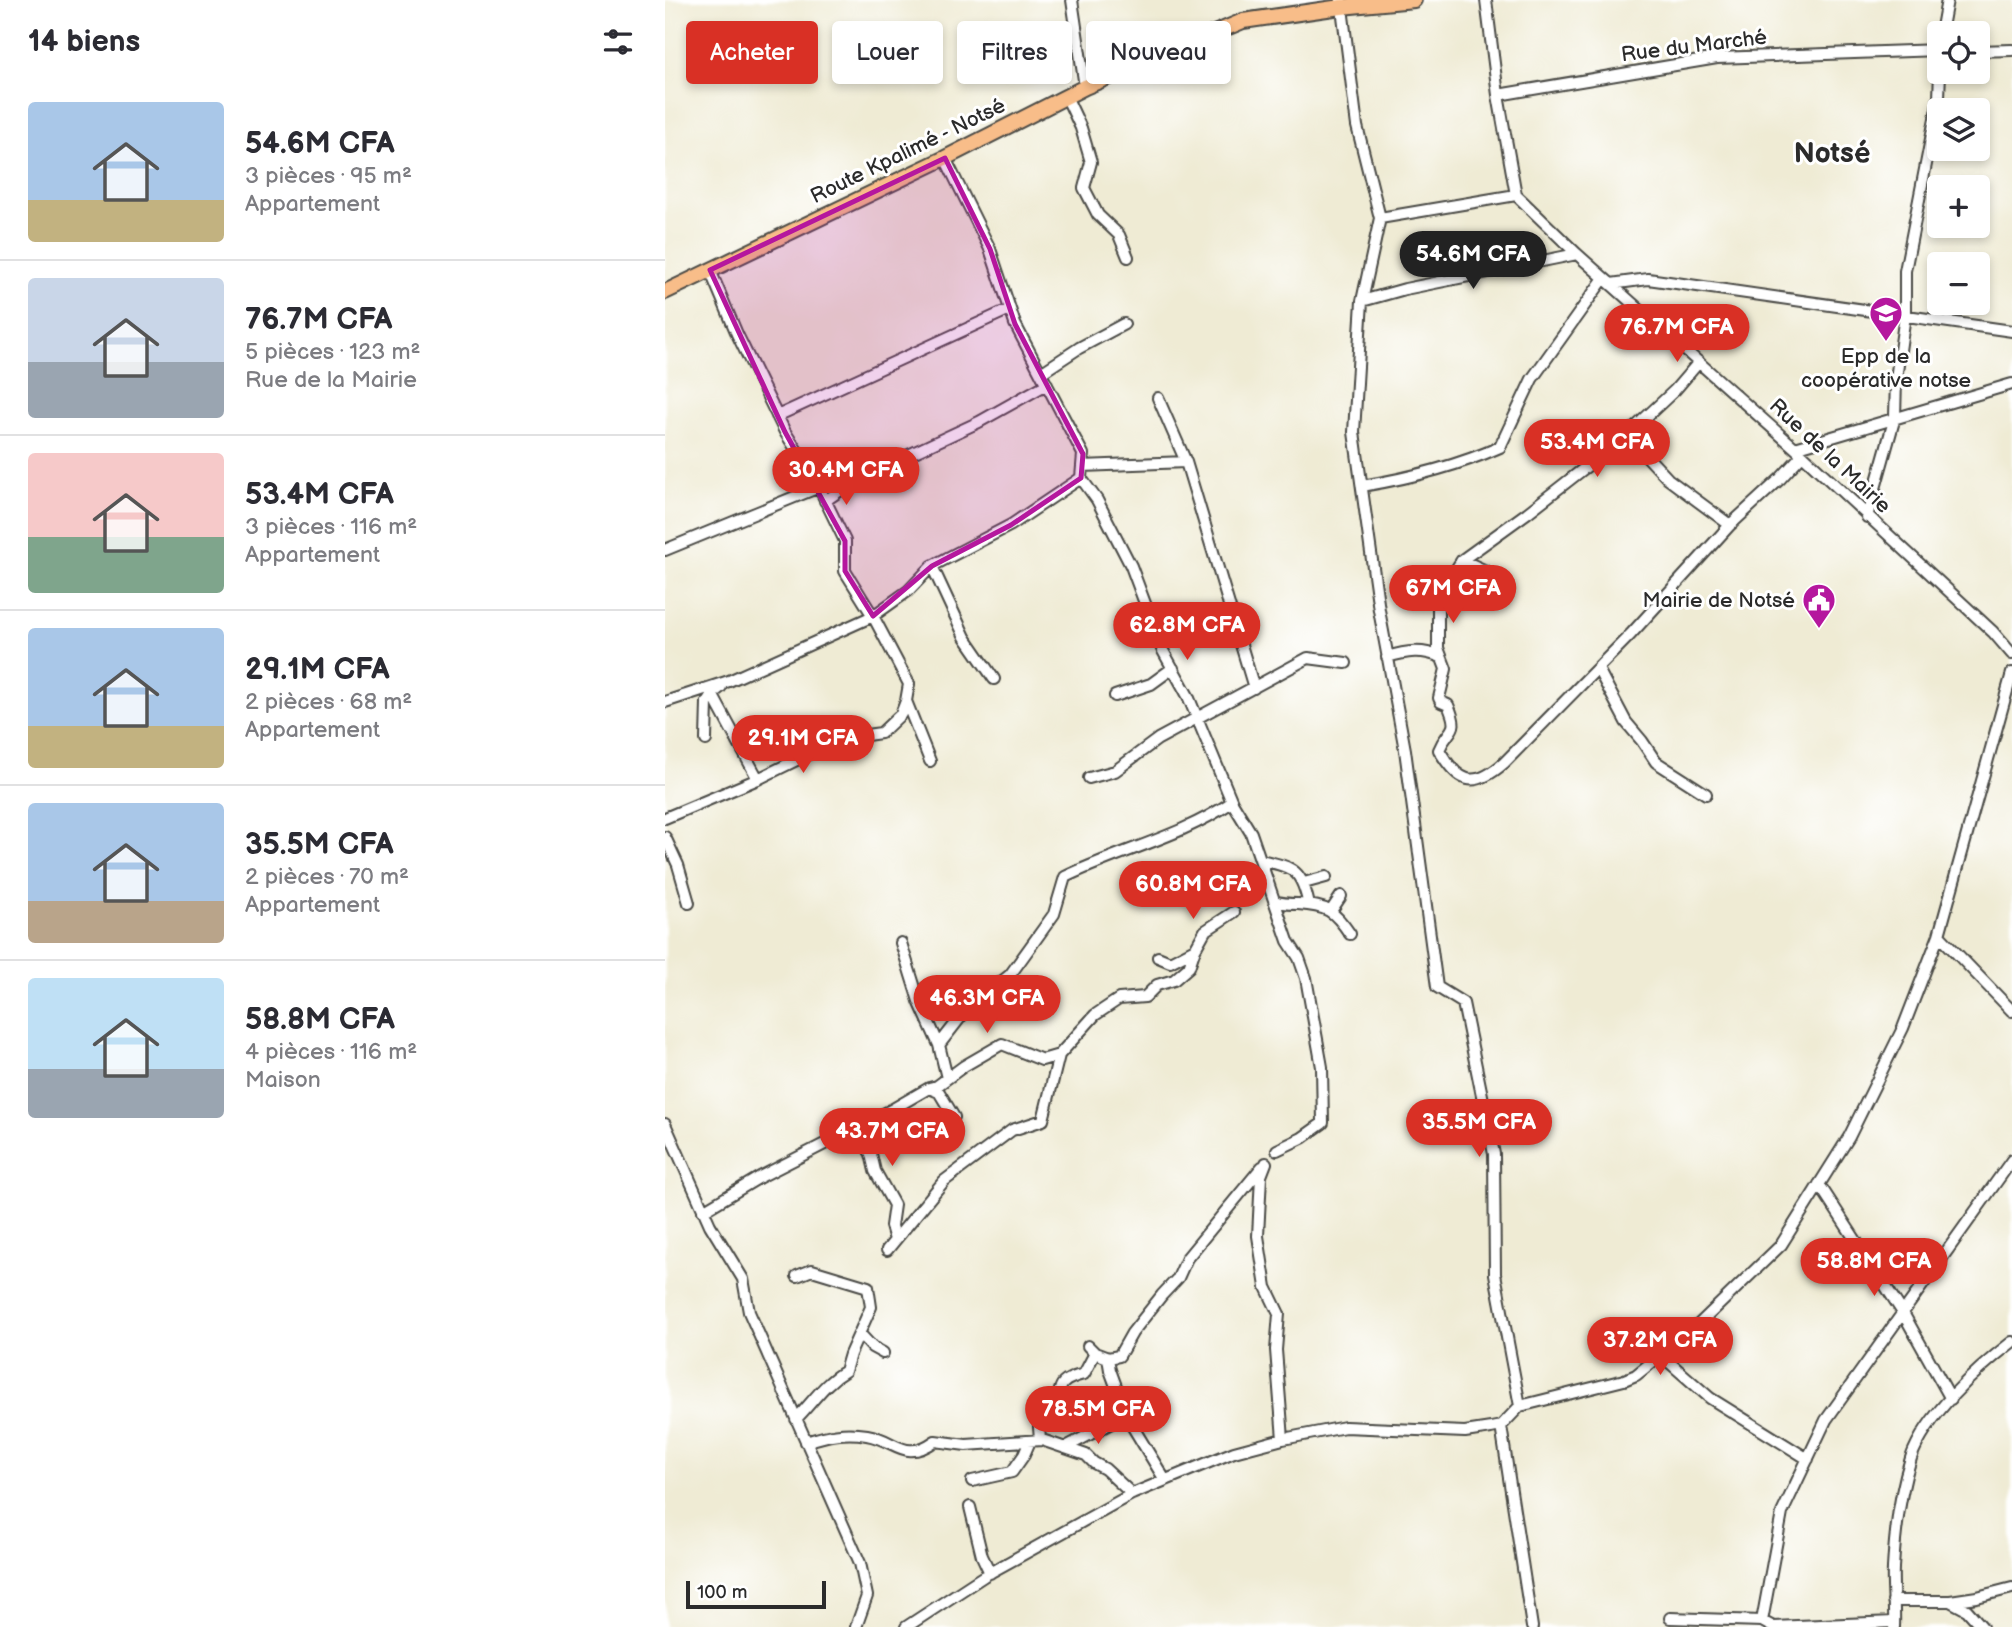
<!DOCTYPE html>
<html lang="fr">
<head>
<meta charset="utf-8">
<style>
	body { margin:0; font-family:"Balsamiq Sans",sans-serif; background:#f2f2f3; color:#2b2b33; height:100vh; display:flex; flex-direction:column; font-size:26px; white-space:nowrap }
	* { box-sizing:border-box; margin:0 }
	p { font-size:23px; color:#7c7c81 }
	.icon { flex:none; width:38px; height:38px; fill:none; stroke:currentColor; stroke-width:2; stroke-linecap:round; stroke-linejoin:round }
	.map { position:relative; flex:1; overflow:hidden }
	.details { display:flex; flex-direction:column; background:#fff; width:665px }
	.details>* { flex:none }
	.hud { position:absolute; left:21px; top:21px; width:665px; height:63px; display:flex; gap:14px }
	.tools { position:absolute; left:1262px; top:21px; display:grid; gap:14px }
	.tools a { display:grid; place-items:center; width:63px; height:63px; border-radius:7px; background:#fff; box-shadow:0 4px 10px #0003; font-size:35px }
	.scale { position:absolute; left:21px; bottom:18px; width:140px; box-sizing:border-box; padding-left:7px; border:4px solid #2b2b2b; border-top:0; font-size:19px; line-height:24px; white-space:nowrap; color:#2b2b2b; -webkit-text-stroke:5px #fff; paint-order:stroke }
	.price { position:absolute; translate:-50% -60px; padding:0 16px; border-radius:24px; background:#d93025; color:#fff; font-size:23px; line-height:46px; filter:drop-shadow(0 2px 4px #0008) }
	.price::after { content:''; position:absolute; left:50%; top:42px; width:21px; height:16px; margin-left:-10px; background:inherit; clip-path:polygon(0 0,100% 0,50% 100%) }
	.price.active { background:#222; color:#fff }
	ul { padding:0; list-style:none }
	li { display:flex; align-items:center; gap:21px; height:175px; padding:0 28px }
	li+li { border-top:2px solid #e1e1e2 }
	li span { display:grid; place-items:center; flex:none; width:196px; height:140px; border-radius:7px; color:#555 }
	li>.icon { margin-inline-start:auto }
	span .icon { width:84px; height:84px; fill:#fffc; stroke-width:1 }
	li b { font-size:30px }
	h2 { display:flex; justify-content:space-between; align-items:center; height:84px; padding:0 28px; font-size:30px }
	.pill { padding:0 24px; border-radius:7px; background:#fff; box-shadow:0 4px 10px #0003; font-size:24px; line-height:63px }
	.pill.active { background:#d93025; color:#fff }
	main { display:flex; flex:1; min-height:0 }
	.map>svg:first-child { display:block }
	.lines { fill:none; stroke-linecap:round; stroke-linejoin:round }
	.minor-casing { stroke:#484844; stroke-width:14 }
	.major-casing { stroke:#484844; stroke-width:18 }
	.minor { stroke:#fff; stroke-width:10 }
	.major { stroke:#f8bd89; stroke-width:14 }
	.marked { fill:#b5179e; fill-opacity:0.2; stroke:#b5179e; stroke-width:5; stroke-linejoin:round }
	.labels { text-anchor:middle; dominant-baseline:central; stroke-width:6; stroke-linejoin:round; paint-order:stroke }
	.street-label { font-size:21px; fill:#2b2b2b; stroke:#fff }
	.poi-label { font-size:21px; fill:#2b2b2b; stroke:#fff }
	.district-label { font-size:28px; font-weight:bold; fill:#2b2b2b; stroke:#fff }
</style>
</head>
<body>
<main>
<section class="details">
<h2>14 biens<svg class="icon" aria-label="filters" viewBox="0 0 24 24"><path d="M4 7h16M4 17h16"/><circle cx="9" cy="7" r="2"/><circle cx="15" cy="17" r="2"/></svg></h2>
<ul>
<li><span style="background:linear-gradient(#a9c7e8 70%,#c2b280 0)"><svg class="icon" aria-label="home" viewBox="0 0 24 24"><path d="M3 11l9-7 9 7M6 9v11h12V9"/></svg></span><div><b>54.6M CFA</b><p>3 pièces · 95 m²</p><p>Appartement</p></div></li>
<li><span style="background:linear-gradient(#c9d6e8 60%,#9aa5b1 0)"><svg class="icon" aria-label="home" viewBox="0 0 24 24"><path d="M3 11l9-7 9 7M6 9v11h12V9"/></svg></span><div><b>76.7M CFA</b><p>5 pièces · 123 m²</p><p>Rue de la Mairie</p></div></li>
<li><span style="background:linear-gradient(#f6c9c9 60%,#7fa58c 0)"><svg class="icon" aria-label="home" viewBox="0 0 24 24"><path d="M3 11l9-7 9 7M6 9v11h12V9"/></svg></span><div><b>53.4M CFA</b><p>3 pièces · 116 m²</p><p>Appartement</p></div></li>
<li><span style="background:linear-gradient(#a9c7e8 70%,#c2b280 0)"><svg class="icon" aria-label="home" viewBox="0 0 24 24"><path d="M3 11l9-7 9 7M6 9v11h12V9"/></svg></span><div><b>29.1M CFA</b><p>2 pièces · 68 m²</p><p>Appartement</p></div></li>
<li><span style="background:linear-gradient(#a9c7e8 70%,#b9a48a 0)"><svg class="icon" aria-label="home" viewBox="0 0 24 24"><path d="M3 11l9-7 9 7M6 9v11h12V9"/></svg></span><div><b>35.5M CFA</b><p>2 pièces · 70 m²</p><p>Appartement</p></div></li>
<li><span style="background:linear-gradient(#bfe0f5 65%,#9aa5b1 0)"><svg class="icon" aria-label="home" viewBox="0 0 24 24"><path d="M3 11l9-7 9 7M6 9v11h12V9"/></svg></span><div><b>58.8M CFA</b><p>4 pièces · 116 m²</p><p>Maison</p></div></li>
</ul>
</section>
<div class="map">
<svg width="1347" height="1627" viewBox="0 0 1347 1627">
	<rect width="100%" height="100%" fill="#fff"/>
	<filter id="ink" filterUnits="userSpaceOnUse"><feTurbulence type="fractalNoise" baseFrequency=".0143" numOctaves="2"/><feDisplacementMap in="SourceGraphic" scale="14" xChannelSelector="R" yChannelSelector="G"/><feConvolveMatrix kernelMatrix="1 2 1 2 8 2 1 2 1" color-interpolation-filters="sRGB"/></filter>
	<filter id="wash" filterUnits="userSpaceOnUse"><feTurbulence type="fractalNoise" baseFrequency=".00686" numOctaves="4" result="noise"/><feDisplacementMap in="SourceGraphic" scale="28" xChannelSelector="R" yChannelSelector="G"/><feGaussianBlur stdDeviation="1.57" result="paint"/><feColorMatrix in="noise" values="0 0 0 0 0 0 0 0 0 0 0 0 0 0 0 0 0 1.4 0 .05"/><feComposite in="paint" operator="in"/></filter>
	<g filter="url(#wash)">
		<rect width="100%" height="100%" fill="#efebd4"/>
	</g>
	<g filter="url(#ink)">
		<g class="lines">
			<defs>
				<path id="minor" d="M 407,0 L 420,87
					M 676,0 L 692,126 L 715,218 L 697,301 L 689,432 L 714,610 L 740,750 L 772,987 L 798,1003 L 829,1154 L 830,1274 L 855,1406
					M 821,0 L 833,95 L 851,195 L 912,254 L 1130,448 L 1328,632 L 1347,654
					M 1276,33 L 1282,0
					M 1312,51 L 1347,50
					M 833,95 L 1052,58 L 1274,50
					M 401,96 L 416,128 L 426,162 L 419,188 L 433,215 L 454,235 L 463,257
					M 280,158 L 325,249 L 350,324 L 418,454 L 416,478 L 432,500 L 466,566 L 497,649 L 523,696 L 567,802 L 586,833 L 623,941 L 634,958 L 641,978 L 657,1067 L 658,1123 L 637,1138 L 612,1150
					M 715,218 L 851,195
					M 45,270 L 72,334 L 120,432 L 150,479 L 180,541 L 180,571 L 208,616 L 244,684 L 241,701 L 265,761
					M 946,284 L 983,279 L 1347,331
					M 697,301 L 740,289 L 912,254
					M 1034,362 L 1010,390 L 962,435 L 862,513 L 797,560 L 773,598 L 773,648 L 781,669 L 774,698 L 776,702 L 783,705 C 796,734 783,727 774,750 C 794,783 808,790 839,763 L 966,634 L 1065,525 L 1115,479 L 1137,455
					M 376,373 L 414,348 L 459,324
					M 493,398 L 521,462
					M 112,416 L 345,309
					M 962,435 L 1003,479 L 1065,525
					M 1130,448 L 1347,384
					M 417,466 L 521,462 L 589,688
					M 697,486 C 745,478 790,467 835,447 L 867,379 L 939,278
					M 160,501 L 192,479 L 314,422 L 382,384
					M 1202,517 L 1230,417 L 1231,379 L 1240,315 L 1240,271 L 1274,98 L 1275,72
					M 0,550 L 154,487
					M 797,560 L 819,570 L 829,584
					M 267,566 L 300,637 L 329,679
					M 722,657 C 742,651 757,649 776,657
					M 933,669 L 961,722 L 977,741 L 991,762 L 1041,794
					M 56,687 L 47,694 L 93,779
					M 450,696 L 486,684 L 508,668
					M 0,702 L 64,681 L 208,616 L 243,591 L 267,566 L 346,525 L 416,478
					M 41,740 L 42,702 L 47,694
					M 424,778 L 450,771 L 493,739 L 643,658 L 681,663
					M 0,818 L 93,779 L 160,746 L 187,737 L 216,733 L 236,714 L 241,701
					M 0,837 L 13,865 L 24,903
					M 596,860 C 630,868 636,869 644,905
					M 639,883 L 661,877
					M 610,901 C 617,904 624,904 633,904 C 662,906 669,910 685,934
					M 666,911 L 676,896
					M 1274,935 L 1347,1011
					M 236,943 L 254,1001 L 274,1045
					M 493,957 L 505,962 L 530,949 L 540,931 L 569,912
					M 282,1078 L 274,1045 L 302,1009 L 345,975 L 389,914 L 400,877 C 455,850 516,837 567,802
					M 264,1088 L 274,1092 L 289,1117
					M 0,1124 L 45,1225 L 78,1279 L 84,1312 L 195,1563 L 202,1596 L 191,1627
					M 177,1134 L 198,1140 L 206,1154 L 210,1171 L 229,1205 L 226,1226 L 230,1240
					M 601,1163 L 596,1176 L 593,1236 L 601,1287 L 614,1314 L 611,1350 L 618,1439
					M 1154,1184 L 1238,1313 L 1286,1399
					M 38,1211 L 95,1177 L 226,1110 L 264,1088 L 272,1086 L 299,1066 L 337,1044 L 377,1060 L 394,1055
					M 222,1250 L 279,1181 L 347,1130 L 378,1120 L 394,1055 L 430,1015 L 454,999 L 480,997 L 492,985 L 509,980 L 524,967 L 530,949
					M 195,1334 L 207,1347 L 218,1353
					M 423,1346 L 430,1353 L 443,1358 L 445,1370 L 463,1419 L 500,1480
					M 997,1356 L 1045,1398 L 1143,1459
					M 443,1358 L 454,1356 L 467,1333 L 497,1295 L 513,1278 L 522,1258 L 597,1167
					M 131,1419 C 148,1402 159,1383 180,1371 L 185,1354 L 206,1307 L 203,1287 L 147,1270 L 132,1276
					M 836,1426 L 867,1627
					M 375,1440 L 374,1427 C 378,1422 383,1419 386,1415 C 402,1392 383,1383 419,1374 L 430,1353
					M 141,1442 C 162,1435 180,1431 202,1435 C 232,1440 239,1463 270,1441 L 301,1445 L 377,1440 L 421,1455 L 429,1463 L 440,1469 L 467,1494
					M 401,1447 L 452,1420
					M 307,1481 L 347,1472 L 359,1455 L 365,1441
					M 305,1507 L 317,1556 L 325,1573
					M 1228,1601 L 1285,1601 L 1312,1597 L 1347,1588
					M 1285,1601 L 1302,1610 L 1317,1627
					M 1005,1618 L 1097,1621 L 1108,1627 L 1229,1622
					M 1097,1621 L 1117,1513 L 1161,1420 L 1347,1160
					M 241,1627 L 319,1576 L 467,1494 L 569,1452 L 618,1439 L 680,1427 L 800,1432 L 826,1428 L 836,1426 L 855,1406 L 959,1380 L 971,1375 L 1033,1325 L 1116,1245 L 1184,1137 L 1238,1028 L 1274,935 L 1347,673
					M 1229,1627 C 1230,1608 1227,1588 1228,1568 C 1230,1532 1235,1492 1246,1458 C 1261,1415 1312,1369 1347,1342"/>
				<path id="major" d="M 0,292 L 280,158 L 420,87 L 578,21 L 676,7 L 749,0"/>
			</defs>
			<use href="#minor" class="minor-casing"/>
			<use href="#major" class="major-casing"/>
			<use href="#minor" class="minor"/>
			<use href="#major" class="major"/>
		</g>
	</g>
	<path class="marked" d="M 280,158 L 325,249 L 350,324 L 418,454 L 416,478 L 346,525 L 267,566 L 208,616 L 180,571 L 180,541 L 120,432 L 45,270 Z"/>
	<defs>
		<symbol id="school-pin" viewBox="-11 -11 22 30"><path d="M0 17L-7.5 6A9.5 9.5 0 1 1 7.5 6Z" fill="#b5179e" stroke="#fff"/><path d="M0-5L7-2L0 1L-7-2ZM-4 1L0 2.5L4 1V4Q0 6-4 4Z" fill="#fff"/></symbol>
		<symbol id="civic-pin" viewBox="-11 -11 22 30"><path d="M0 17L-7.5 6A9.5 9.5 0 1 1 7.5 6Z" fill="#b5179e" stroke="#fff"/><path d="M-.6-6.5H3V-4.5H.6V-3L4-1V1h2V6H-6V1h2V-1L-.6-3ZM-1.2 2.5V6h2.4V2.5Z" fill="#fff"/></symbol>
	</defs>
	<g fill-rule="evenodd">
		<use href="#school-pin" x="1202" y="294" width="38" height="52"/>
		<use href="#civic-pin" x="1135" y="581" width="38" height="52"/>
	</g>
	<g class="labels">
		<g class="street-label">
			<text transform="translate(1029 46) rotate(-7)">Rue du Marché</text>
			<text transform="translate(243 151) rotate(-26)">Route Kpalimé - Notsé</text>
			<text transform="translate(1165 456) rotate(43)">Rue de la Mairie</text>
		</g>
		<g class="poi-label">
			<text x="1221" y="356">Epp de la<tspan x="1221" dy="24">coopérative notse</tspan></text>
			<text x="1130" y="600" text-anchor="end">Mairie de Notsé</text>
		</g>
		<g class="district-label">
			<text x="1167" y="153">Notsé</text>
		</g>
	</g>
</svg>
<div class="tools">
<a><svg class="icon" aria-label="locate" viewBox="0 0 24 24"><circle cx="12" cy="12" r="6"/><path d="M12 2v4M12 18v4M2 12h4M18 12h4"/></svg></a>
<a><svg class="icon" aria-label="layers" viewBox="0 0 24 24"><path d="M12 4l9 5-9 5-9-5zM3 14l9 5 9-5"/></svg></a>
<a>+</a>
<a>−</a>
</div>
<div class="scale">100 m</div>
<b class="price active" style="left:808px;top:291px">54.6M CFA</b>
<b class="price" style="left:1012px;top:364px">76.7M CFA</b>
<b class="price" style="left:932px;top:479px">53.4M CFA</b>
<b class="price" style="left:181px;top:507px">30.4M CFA</b>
<b class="price" style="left:788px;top:625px">67M CFA</b>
<b class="price" style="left:522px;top:662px">62.8M CFA</b>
<b class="price" style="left:138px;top:775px">29.1M CFA</b>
<b class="price" style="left:528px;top:921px">60.8M CFA</b>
<b class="price" style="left:322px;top:1035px">46.3M CFA</b>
<b class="price" style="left:814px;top:1159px">35.5M CFA</b>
<b class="price" style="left:227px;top:1168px">43.7M CFA</b>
<b class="price" style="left:1209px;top:1298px">58.8M CFA</b>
<b class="price" style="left:995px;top:1377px">37.2M CFA</b>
<b class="price" style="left:433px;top:1446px">78.5M CFA</b>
<div class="hud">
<a class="pill active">Acheter</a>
<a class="pill">Louer</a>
<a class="pill">Filtres</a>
<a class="pill">Nouveau</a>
</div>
</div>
</main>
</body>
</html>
